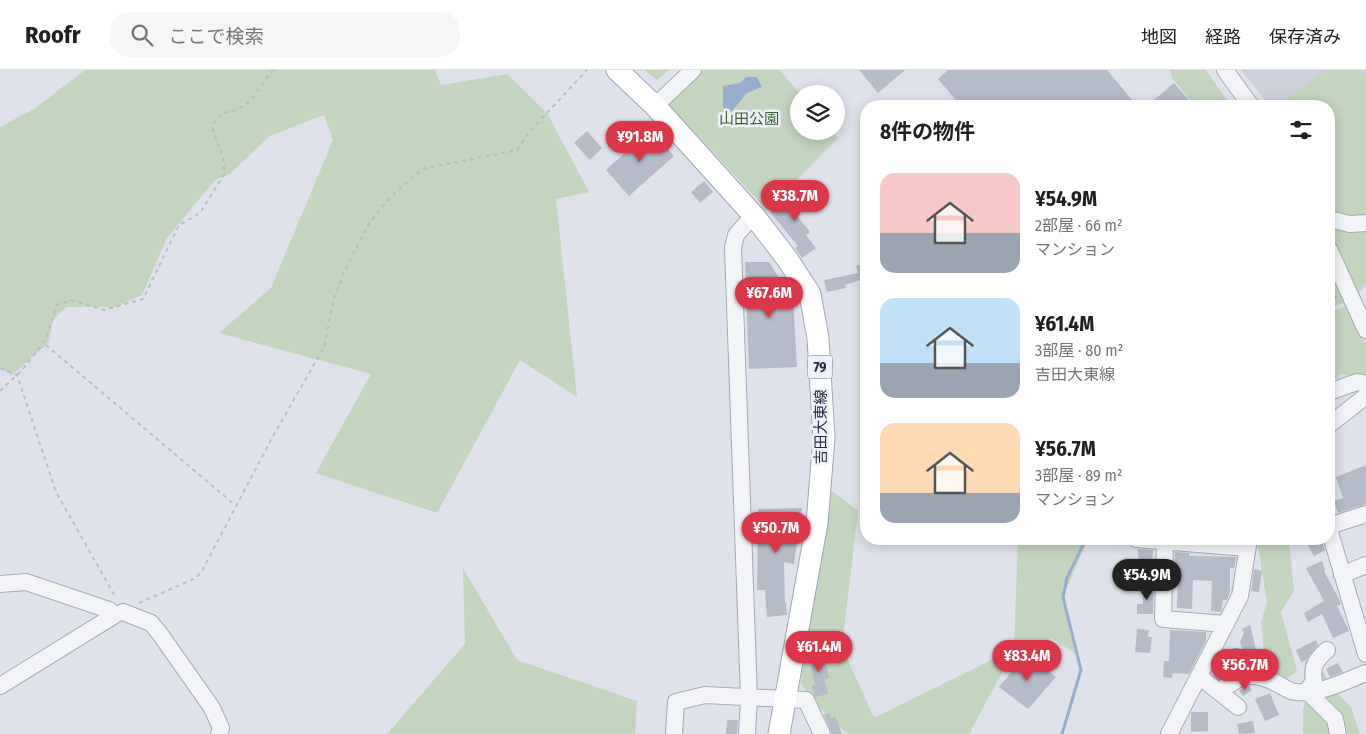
<!DOCTYPE html>
<html lang="ja">
<head>
<meta charset="utf-8">
<style>
	body { margin:0; font-family:"Fira Sans Condensed","Noto Sans JP",sans-serif; background:#f6f6f6; color:#202124; height:100vh; display:flex; flex-direction:column; font-size:19px; white-space:nowrap }
	* { box-sizing:border-box; margin:0 }
	p { font-size:16px; color:#757577 }
	.icon { flex:none; width:28px; height:28px; fill:none; stroke:currentColor; stroke-width:2; stroke-linecap:round; stroke-linejoin:round }
	.map { position:relative; flex:1; overflow:hidden }
	.drawer { position:absolute; left:860px; top:30px; width:475px; height:445px; display:flex; flex-direction:column; background:#fff; border-radius:20px; box-shadow:0 2px 12px #0003 }
	.drawer>* { flex:none }
	.tools { position:absolute; left:790px; top:15px; display:grid; gap:10px }
	.tools a { display:grid; place-items:center; width:55px; height:55px; border-radius:50%; background:#fff; box-shadow:0 2px 12px #0003; font-size:25px }
	.price { position:absolute; translate:-50% -42px; padding:0 11px; border-radius:18px; background:#dc3748; color:#fff; font-size:16px; line-height:32px; filter:drop-shadow(0 1px 2px #0008) }
	.price::after { content:''; position:absolute; left:50%; top:30px; width:15px; height:11px; margin-left:-8px; background:inherit; clip-path:polygon(0 0,100% 0,50% 100%) }
	.price.active { background:#222; color:#fff }
	ul { padding:0; list-style:none }
	li { display:flex; align-items:center; gap:15px; height:125px; padding:0 20px }
	li span { display:grid; place-items:center; flex:none; width:140px; height:100px; border-radius:15px; color:#555 }
	li>.icon { margin-inline-start:auto }
	span .icon { width:60px; height:60px; fill:#fffc; stroke-width:1 }
	li b { font-size:21px }
	h2 { display:flex; justify-content:space-between; align-items:center; height:60px; padding:0 20px; font-size:21px }
	header { display:flex; align-items:center; gap:30px; box-sizing:border-box; height:70px; padding:0 25px; background:#fff; border-bottom:1px solid #e0e0e0 }
	header strong { font-size:24px }
	nav { display:flex; gap:28px; margin-inline-start:auto; font-size:18px }
	.search { width:350px; height:45px; background:#f6f6f6; display:flex; align-items:center; gap:12px; box-sizing:border-box; padding:0 18px; border-radius:20px; color:#757577; font-size:19px }
	.map>svg:first-child { display:block }
	.built { fill:#ccd1dc }
	.green { fill:#c3d4bf }
	.water { fill:#96aecd }
	.lines { fill:none; stroke-linecap:round; stroke-linejoin:round }
	.stream { stroke:#96aecd; stroke-width:3 }
	.building { fill:#b5bbc7 }
	.minor-casing { stroke:#a4a9b4; stroke-width:18 }
	.major-casing { stroke:#9da6b6; stroke-width:23 }
	.path { stroke:#b9bdc4; stroke-width:2; stroke-dasharray:4 4; stroke-linecap:butt }
	.minor { stroke:#f2f4f7; stroke-width:16 }
	.major { stroke:#fff; stroke-width:21 }
	.labels { text-anchor:middle; dominant-baseline:central; stroke-width:5; stroke-linejoin:round; paint-order:stroke }
	.shield { fill:#eef2f7; stroke:#626a78; stroke-width:1 }
	.shield-label { font-size:14px; font-weight:bold; fill:#262f42 }
	.park-label { font-size:15px; fill:#385f32; stroke:#eef2f7 }
	.street-label { font-size:15px; fill:#262f42; stroke:#eef2f7 }
</style>
</head>
<body>
<header>
<strong>Roofr</strong>
<div class="search"><svg class="icon" aria-label="search" viewBox="0 0 24 24"><circle cx="10" cy="10" r="6"/><path d="M15 15l6 6"/></svg>ここで検索</div>
<nav><a>地図</a><a>経路</a><a>保存済み</a></nav>
</header>
<div class="map">
<svg width="1366" height="664" viewBox="0 0 1366 664">
	<rect width="100%" height="100%" fill="#dfe2ea"/>
	<path class="built" d="M 1241,0 L 1366,0 L 1366,97 L 1329,36 L 1270,36 Z"/>
	<path class="green" d="M 85,0 L 435,0 L 441,15 L 507,4 L 547,43 L 589,122 L 556,129 L 577,327 L 520,290 L 437,443 L 316,403 L 371,304 L 219,263 L 271,218 L 333,70 L 324,45 L 270,66 L 230,104 L 215,110 L 167,168 L 142,225 L 116,237 L 66,237 L 53,250 L 48,276 L 46,271 L 46,275 L 12,305 L 0,299 L 0,57 L 34,39 Z
		M 644,0 L 669,0 L 657,10 Z
		M 700,0 L 780,0 L 800,24 L 799,61 L 832,61 L 838,68 L 767,140 L 667,33 Z
		M 1170,0 L 1206,0 L 1231,36 L 1195,36 L 1172,8 Z
		M 1326,0 L 1362,0 L 1366,4 L 1366,214 L 1353,230 L 1329,238 L 1329,36 L 1277,36 Z
		M 1346,236 L 1366,273 L 1366,310 L 1341,304 L 1329,312 L 1329,242 Z
		M 831,420 L 858,441 L 842,577 L 874,648 L 1014,579 L 1018,469 L 1088,469 L 1063,527 L 1079,586 L 1051,568 L 1004,599 L 969,664 L 848,664 L 831,651 L 801,614 L 804,580 Z
		M 1257,469 L 1289,470 L 1294,521 L 1281,542 L 1297,601 L 1287,609 L 1287,622 L 1260,610 L 1265,590 L 1261,552 L 1267,533 Z
		M 463,498 L 517,590 L 637,631 L 635,664 L 387,664 L 465,574 Z
		M 1322,601 L 1341,627 L 1351,637 L 1360,664 L 1303,664 L 1303,640 L 1310,603 Z"/>
	<path class="water" d="M 746,7 L 757,7 L 762,17 L 747,23 L 732,41 L 723,37 L 723,16 L 740,13 Z"/>
	<g class="lines">
		<path class="stream" d="M 1329,230 L 1335,227
			M 1062,664 L 1081,600 L 1063,527 L 1067,508 L 1086,469"/>
	</g>
	<path class="building" d="M 859,0 L 905,0 L 878,23 Z
		M 948,0 L 1107,0 L 1133,31 L 1127,36 L 961,36 L 938,9 Z
		M 1174,13 L 1194,36 L 1147,36 Z
		M 651,59 L 674,86 L 629,126 L 606,100 Z
		M 587,61 L 602,78 L 590,90 L 574,73 Z
		M 704,111 L 713,122 L 700,133 L 691,122 Z
		M 801,118 L 810,131 L 794,142 L 810,162 L 806,165 L 816,178 L 802,188 L 795,178 L 798,176 L 770,142 Z
		M 745,192 L 769,192 L 793,230 L 797,297 L 749,299 Z
		M 866,192 L 866,223 L 864,223 L 860,210 L 845,215 L 846,218 L 827,222 L 824,210 L 858,203 L 856,196 Z
		M 1366,395 L 1366,434 L 1338,443 L 1334,431 L 1343,428 L 1336,407 Z
		M 802,438 L 794,494 L 784,492 L 785,532 L 786,532 L 787,545 L 767,547 L 765,520 L 757,520 L 758,439 Z
		M 1304,469 L 1321,469 L 1325,480 L 1314,486 Z
		M 1138,479 L 1153,480 L 1151,512 L 1140,511 Z
		M 1175,482 L 1189,483 L 1189,486 L 1236,487 L 1234,498 L 1230,498 L 1230,523 L 1227,530 L 1223,530 L 1221,542 L 1211,541 L 1212,511 L 1193,510 L 1192,539 L 1177,538 L 1178,512 L 1174,512 Z
		M 1322,491 L 1325,500 L 1324,501 L 1339,529 L 1341,534 L 1337,536 L 1349,561 L 1333,568 L 1322,544 L 1308,552 L 1304,543 L 1324,531 L 1306,498 Z
		M 1254,499 L 1262,501 L 1259,522 L 1251,521 Z
		M 1143,515 L 1154,516 L 1153,544 L 1137,544 L 1137,534 L 1143,534 Z
		M 1250,555 L 1256,580 L 1245,584 L 1240,572 L 1244,563 L 1242,559 Z
		M 1137,559 L 1149,560 L 1148,567 L 1152,567 L 1150,583 L 1135,582 Z
		M 1170,560 L 1206,562 L 1206,571 L 1189,604 L 1173,603 L 1172,608 L 1163,607 L 1164,591 L 1169,591 Z
		M 1316,570 L 1318,575 L 1306,590 L 1301,592 L 1296,580 Z
		M 820,580 L 820,583 L 824,583 L 829,608 L 825,609 L 828,624 L 815,627 L 812,615 L 815,615 L 808,585 Z
		M 1222,583 L 1226,585 L 1219,606 L 1212,602 Z
		M 1026,585 L 1056,607 L 1028,639 L 999,617 Z
		M 1338,593 L 1343,602 L 1330,607 L 1326,599 Z
		M 1249,616 L 1252,620 L 1243,626 L 1239,620 Z
		M 1270,623 L 1279,645 L 1265,651 L 1255,629 Z
		M 1191,642 L 1208,642 L 1208,661 L 1191,662 Z
		M 829,643 L 831,648 L 835,646 L 842,664 L 832,664 L 824,645 Z
		M 727,650 L 738,650 L 737,664 L 726,664 Z
		M 1253,651 L 1255,663 L 1239,664 L 1237,654 Z"/>
	<g class="lines">
		<defs>
			<path id="minor" d="M 1225,0 L 1251,36
				M 655,36 L 693,0
				M 1329,149 L 1350,154 L 1366,153
				M 1329,179 L 1366,260
				M 1329,322 L 1357,312 L 1366,314
				M 1329,355 L 1366,326
				M 1329,456 L 1366,444
				M 1329,459 L 1366,584
				M 1136,469 L 1247,478
				M 1165,471 L 1163,549 L 1226,554
				M 1342,505 L 1366,495
				M 0,514 L 26,512 L 109,540 L 115,545 L 0,616
				M 123,542 L 151,553 L 160,564 L 212,638 L 221,658 L 219,664
				M 1327,580 C 1316,590 1311,596 1314,611 L 1307,621 L 1335,649 L 1338,664
				M 1199,606 L 1238,637
				M 1227,616 L 1236,587
				M 1219,622 C 1242,604 1252,601 1278,614 C 1284,617 1290,622 1296,622 C 1321,624 1343,612 1366,603
				M 674,664 L 676,632 L 705,625 L 806,630 L 822,664
				M 747,664 L 749,628 L 733,178 L 736,165 L 753,146
				M 1169,664 L 1240,526 L 1249,469"/>
			<path id="major" d="M 617,0 L 655,36 L 755,147 L 788,190 L 810,224 L 818,268 L 824,368 L 817,453 L 779,664"/>
		</defs>
		<use href="#minor" class="minor-casing"/>
		<use href="#major" class="major-casing"/>
		<path class="path" d="M 46,275 L 236,436
			M 0,298 L 17,305 L 56,422 L 116,528
			M 0,321 L 23,299 L 46,269 L 57,235 L 71,230 L 104,240 L 143,229 L 179,155 L 200,143 L 225,103 L 223,89 L 212,57 C 222,35 232,46 246,34 C 255,27 265,9 273,0
			M 139,533 L 196,508 L 203,499 L 272,368 L 324,277 L 334,228 L 346,198 L 367,157 L 379,140 L 392,126 L 422,99 L 517,80 L 530,61 L 587,0"/>
		<use href="#minor" class="minor"/>
		<use href="#major" class="major"/>
	</g>
	<g class="labels">
		<rect class="shield" x="807.5" y="285.5" width="25" height="23" rx="4"/>
		<g class="shield-label">
			<text x="820" y="297">79</text>
		</g>
		<g class="park-label">
			<text x="749" y="49">山田公園</text>
		</g>
		<g class="street-label">
			<text transform="translate(821 357) rotate(-90)">吉田大東線</text>
		</g>
	</g>
</svg>
<div class="tools">
<a><svg class="icon" aria-label="layers" viewBox="0 0 24 24"><path d="M12 4l9 5-9 5-9-5zM3 14l9 5 9-5"/></svg></a>
</div>
<b class="price" style="left:640px;top:93px">¥91.8M</b>
<b class="price" style="left:795px;top:152px">¥38.7M</b>
<b class="price" style="left:769px;top:249px">¥67.6M</b>
<b class="price" style="left:776px;top:484px">¥50.7M</b>
<b class="price active" style="left:1147px;top:531px">¥54.9M</b>
<b class="price" style="left:819px;top:603px">¥61.4M</b>
<b class="price" style="left:1027px;top:612px">¥83.4M</b>
<b class="price" style="left:1245px;top:621px">¥56.7M</b>
<section class="drawer">
<h2>8件の物件<svg class="icon" aria-label="filters" viewBox="0 0 24 24"><path d="M4 7h16M4 17h16"/><circle cx="9" cy="7" r="2"/><circle cx="15" cy="17" r="2"/></svg></h2>
<ul>
<li><span style="background:linear-gradient(#f6c9c9 60%,#9aa5b1 0)"><svg class="icon" aria-label="home" viewBox="0 0 24 24"><path d="M3 11l9-7 9 7M6 9v11h12V9"/></svg></span><div><b>¥54.9M</b><p>2部屋 · 66 m²</p><p>マンション</p></div></li>
<li><span style="background:linear-gradient(#bfe0f5 65%,#9aa5b1 0)"><svg class="icon" aria-label="home" viewBox="0 0 24 24"><path d="M3 11l9-7 9 7M6 9v11h12V9"/></svg></span><div><b>¥61.4M</b><p>3部屋 · 80 m²</p><p>吉田大東線</p></div></li>
<li><span style="background:linear-gradient(#ffd9b3 70%,#9aa5b1 0)"><svg class="icon" aria-label="home" viewBox="0 0 24 24"><path d="M3 11l9-7 9 7M6 9v11h12V9"/></svg></span><div><b>¥56.7M</b><p>3部屋 · 89 m²</p><p>マンション</p></div></li>
</ul>
</section>
</div>
</body>
</html>
